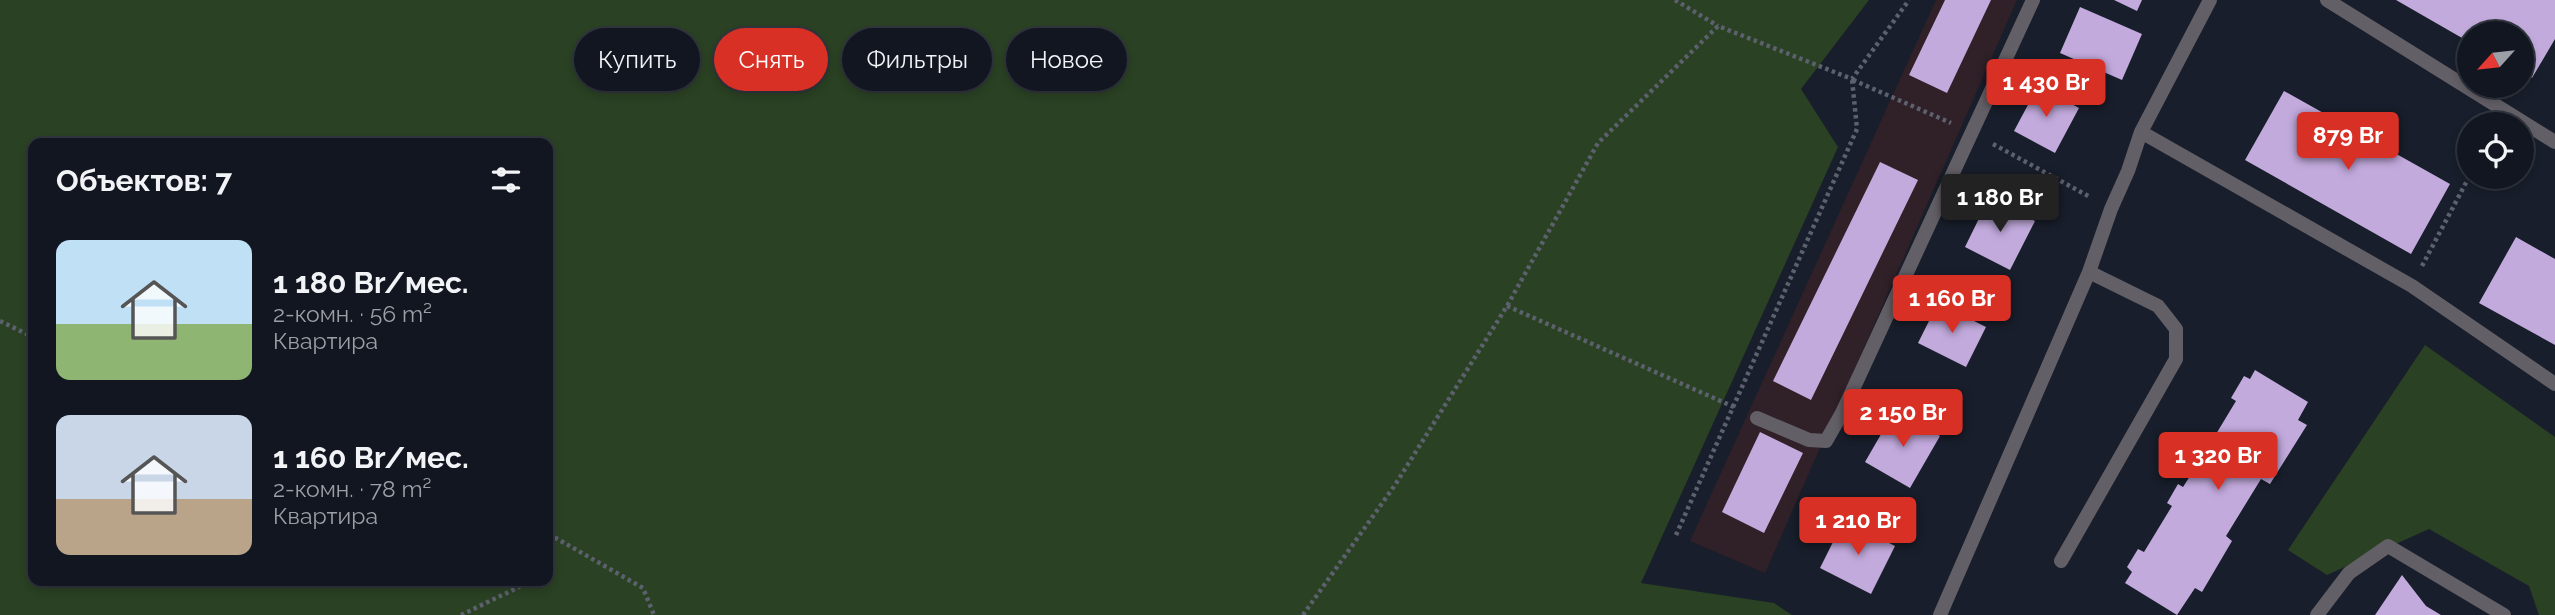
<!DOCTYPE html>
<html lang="ru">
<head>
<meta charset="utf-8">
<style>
	body { margin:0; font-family:Raleway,sans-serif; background:#1f232d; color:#f1f3f6; height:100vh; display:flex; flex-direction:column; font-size:26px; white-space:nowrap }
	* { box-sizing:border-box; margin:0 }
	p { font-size:23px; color:#9c9fa5 }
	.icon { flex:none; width:38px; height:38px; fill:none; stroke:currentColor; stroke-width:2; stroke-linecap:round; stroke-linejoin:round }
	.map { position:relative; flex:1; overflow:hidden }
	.sheet { position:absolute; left:28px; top:138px; width:525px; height:448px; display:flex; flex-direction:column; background:#121620; border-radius:14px; box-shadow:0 4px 10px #0003,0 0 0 2px #31353e }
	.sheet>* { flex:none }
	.guide { position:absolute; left:574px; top:28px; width:665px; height:63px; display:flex; gap:14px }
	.needle { width:46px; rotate:243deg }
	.buttons { position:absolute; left:2457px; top:21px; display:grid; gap:14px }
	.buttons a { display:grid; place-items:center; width:77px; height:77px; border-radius:50%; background:#121620; box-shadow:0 4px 10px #0003,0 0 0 2px #31353e; font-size:35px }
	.price { position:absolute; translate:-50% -60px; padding:0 16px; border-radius:7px; background:#d93025; color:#fff; font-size:23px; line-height:46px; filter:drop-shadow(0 2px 4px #0008) }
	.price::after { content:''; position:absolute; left:50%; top:42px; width:21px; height:16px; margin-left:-10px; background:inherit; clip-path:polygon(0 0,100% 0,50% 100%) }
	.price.current { background:#222; color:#fff }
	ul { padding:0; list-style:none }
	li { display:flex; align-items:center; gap:21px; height:175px; padding:0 28px }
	li span { display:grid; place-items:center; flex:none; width:196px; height:140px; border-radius:14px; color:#555 }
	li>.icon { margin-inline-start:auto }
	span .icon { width:84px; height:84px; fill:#fffc; stroke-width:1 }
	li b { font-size:30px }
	h2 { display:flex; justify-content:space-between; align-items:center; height:84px; padding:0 28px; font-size:30px }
	.chip { padding:0 24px; border-radius:32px; background:#121620; box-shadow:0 4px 10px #0003,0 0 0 2px #31353e; font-size:24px; line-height:63px }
	.chip.current { background:#d93025; color:#fff }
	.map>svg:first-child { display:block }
	.industrial { fill:#302028 }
	.green { fill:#2a4123; fill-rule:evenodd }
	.building { fill:#c2aadd }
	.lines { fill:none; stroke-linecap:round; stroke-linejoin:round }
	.path { stroke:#5c616d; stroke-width:4.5; stroke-dasharray:3.5 3.5; stroke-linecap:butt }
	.lane { stroke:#635f66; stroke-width:14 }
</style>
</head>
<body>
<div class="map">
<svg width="2555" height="615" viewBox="0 0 2555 615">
	<rect width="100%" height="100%" fill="#181e2b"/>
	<path class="industrial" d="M 1936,0 L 2017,0 L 1765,573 L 1690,541 Z"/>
	<path class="green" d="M 0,0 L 1869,0 L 1801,89 L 1838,147 L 1641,583 L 1774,603 L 1792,615 L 0,615 ZM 33,144 L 548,144 L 548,581 L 33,581 Z
		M 2425,345 L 2555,437 L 2555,615 L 2539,615 L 2529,586 L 2429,529 L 2327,575 L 2288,550 Z"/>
	<path class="building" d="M 1945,0 L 1991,0 L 1947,93 L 1909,75 Z
		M 2114,0 L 2142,0 L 2137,11 Z
		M 2396,0 L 2555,0 L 2555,39 L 2532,78 L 2522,72 L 2522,33 L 2469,33 L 2469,42 Z
		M 2080,7 L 2142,34 L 2122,80 L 2060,53 Z
		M 2038,86 L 2079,108 L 2055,153 L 2014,131 Z
		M 2284,91 L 2450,184 L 2411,254 L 2245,160 Z
		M 1880,162 L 1918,180 L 1811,400 L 1773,381 Z
		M 1989,198 L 2035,221 L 2010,270 L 1965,247 Z
		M 2516,237 L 2555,259 L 2555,345 L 2479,303 Z
		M 1938,303 L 1986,327 L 1966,367 L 1918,343 Z
		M 2255,370 L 2308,402 L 2298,420 L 2307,425 L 2270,484 L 2261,479 L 2226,536 L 2232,541 L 2202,592 L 2195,588 L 2177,615 L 2125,583 L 2132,572 L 2127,567 L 2138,549 L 2144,552 L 2172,506 L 2167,503 L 2178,484 L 2183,487 L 2199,462 L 2194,459 L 2205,441 L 2210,444 L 2236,401 L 2231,398 L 2244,376 L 2250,379 Z
		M 1895,410 L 1940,436 L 1910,488 L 1865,462 Z
		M 1760,432 L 1803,453 L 1764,533 L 1722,512 Z
		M 1844,520 L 1895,546 L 1871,594 L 1820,568 Z
		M 2402,575 L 2426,606 L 2441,615 L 2375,615 Z"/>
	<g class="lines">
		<path class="path" d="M 1675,0 L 1718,26
			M 1853,80 L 1951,123
			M 1993,144 L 2090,197
			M 2422,266 L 2469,177
			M 1507,306 L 1734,407
			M 0,321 L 33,337
			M 1676,535 L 1857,129 L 1852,79
			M 548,536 L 554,537 L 643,588 L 654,615
			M 461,615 L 519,587 L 519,581
			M 1303,615 L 1395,485 L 1507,306 L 1598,143 L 1718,26 L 1852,79 L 1909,0"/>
		<path class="lane" d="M 2327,0 L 2555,142
			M 2141,132 L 2412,286 L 2555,384
			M 1757,418 L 1809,440 L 1826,441 L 1842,413 L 2033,0
			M 2061,561 L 2176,359 L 2176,329 L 2158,306 L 2089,272
			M 1940,615 L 2089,272 L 2111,209 L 2128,171 L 2141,132 L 2210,0
			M 2317,615 L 2349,573 L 2388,546 L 2504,615"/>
	</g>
</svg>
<div class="buttons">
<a><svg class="needle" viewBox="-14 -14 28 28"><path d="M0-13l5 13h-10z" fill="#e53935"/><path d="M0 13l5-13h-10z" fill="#9c9fa5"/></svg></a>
<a><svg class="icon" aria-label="locate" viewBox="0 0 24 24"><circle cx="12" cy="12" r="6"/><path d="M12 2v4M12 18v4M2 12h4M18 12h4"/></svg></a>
</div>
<b class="price" style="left:2046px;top:119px">1 430 Br</b>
<b class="price" style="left:2348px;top:172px">879 Br</b>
<b class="price current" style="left:2000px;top:234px">1 180 Br</b>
<b class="price" style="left:1952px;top:335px">1 160 Br</b>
<b class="price" style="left:1903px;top:449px">2 150 Br</b>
<b class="price" style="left:2218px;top:492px">1 320 Br</b>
<b class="price" style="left:1858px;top:557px">1 210 Br</b>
<div class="guide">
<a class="chip">Купить</a>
<a class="chip current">Снять</a>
<a class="chip">Фильтры</a>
<a class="chip">Новое</a>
</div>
<section class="sheet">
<h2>Объектов: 7<svg class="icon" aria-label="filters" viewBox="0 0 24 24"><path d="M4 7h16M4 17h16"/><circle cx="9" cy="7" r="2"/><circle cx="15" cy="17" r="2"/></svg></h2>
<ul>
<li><span style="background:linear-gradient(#bfe0f5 60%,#8fb573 0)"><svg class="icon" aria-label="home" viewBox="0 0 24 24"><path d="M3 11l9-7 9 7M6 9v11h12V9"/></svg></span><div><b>1 180 Br/мес.</b><p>2-комн. · 56 m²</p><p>Квартира</p></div></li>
<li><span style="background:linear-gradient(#c9d6e8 60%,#b9a48a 0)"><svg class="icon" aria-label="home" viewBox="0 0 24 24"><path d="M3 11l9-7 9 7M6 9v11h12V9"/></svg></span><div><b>1 160 Br/мес.</b><p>2-комн. · 78 m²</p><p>Квартира</p></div></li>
</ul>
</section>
</div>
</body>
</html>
